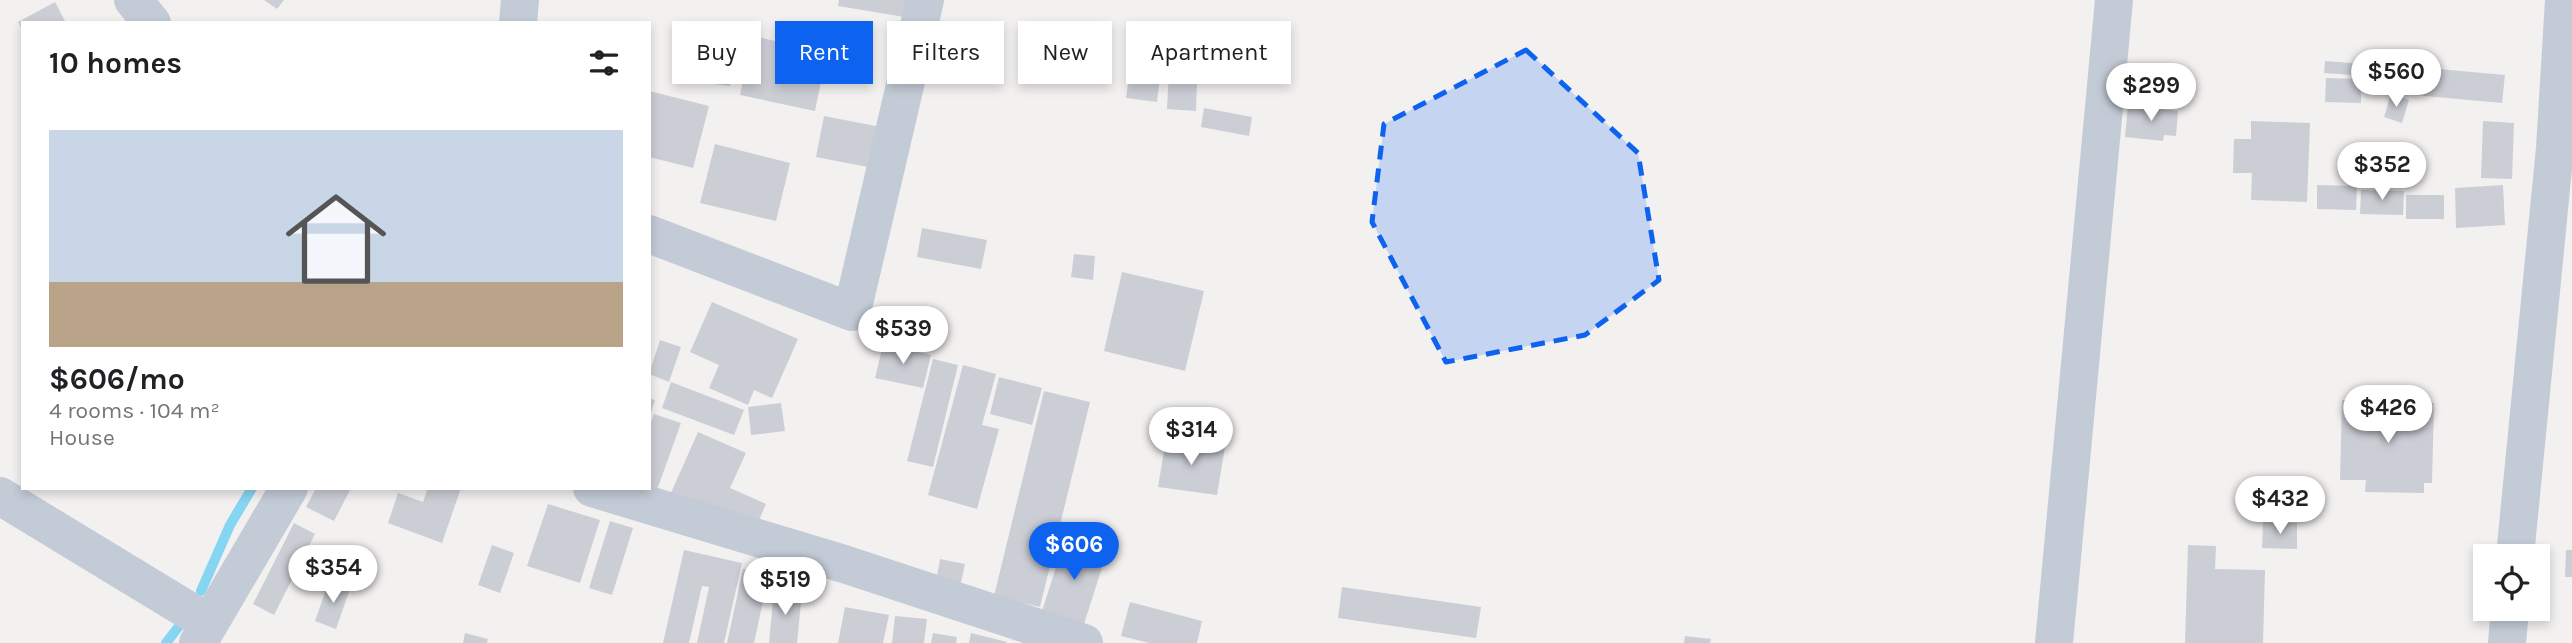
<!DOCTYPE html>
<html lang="en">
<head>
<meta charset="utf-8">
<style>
	body { margin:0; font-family:Karla,sans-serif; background:#f2f2f2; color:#202124; height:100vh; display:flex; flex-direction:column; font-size:26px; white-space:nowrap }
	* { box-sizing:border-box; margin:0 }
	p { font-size:23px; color:#757577 }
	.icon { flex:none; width:38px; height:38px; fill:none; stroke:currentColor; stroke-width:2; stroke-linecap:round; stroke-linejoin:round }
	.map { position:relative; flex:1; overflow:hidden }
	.details { position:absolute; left:21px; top:21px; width:630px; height:469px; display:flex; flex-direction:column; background:#fff; border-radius:0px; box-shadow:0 4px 10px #0003 }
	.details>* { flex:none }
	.top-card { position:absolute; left:672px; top:21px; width:665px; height:63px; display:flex; gap:14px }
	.controls { position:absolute; left:2473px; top:544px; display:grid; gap:14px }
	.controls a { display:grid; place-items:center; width:77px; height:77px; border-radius:0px; background:#fff; box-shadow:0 4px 10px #0003; font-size:35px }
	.price { position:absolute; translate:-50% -60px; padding:0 16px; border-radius:24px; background:#fff; color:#222; font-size:23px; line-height:46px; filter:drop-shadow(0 2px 4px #0008) }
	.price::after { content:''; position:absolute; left:50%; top:42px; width:21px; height:16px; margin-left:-10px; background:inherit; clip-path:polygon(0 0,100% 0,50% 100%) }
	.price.active { background:#0d62ef; color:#fff }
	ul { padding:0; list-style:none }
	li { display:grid; align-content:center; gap:14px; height:371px; padding:0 28px }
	li span { display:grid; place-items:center; height:217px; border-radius:0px; color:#555 }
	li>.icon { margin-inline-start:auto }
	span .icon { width:126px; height:126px; fill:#fffc; stroke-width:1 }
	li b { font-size:30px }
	h2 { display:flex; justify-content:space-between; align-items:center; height:84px; padding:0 28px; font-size:30px }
	.pill { padding:0 24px; border-radius:0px; background:#fff; box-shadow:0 4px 10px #0003; font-size:24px; line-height:63px }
	.pill.active { background:#0d62ef; color:#fff }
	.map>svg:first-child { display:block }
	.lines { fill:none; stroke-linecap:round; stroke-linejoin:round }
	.stream { stroke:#86d5f2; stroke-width:10 }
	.building { fill:#ccced6 }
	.minor { stroke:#c3cbd6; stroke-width:38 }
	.marked { fill:#0d62ef; fill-opacity:0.2; stroke:#0d62ef; stroke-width:5; stroke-dasharray:14 9; stroke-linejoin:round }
</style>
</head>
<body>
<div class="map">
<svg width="2572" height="643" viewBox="0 0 2572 643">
	<rect width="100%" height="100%" fill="#f3f0f0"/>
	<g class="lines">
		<path class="stream" d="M 201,591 L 230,525 L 252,488
			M 166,643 L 183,621"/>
	</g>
	<path class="building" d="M 264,0 L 284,0 L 277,9 Z
		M 839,0 L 907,0 L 904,17 L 838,6 Z
		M 55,2 L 66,23 L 23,23 L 23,32 L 18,22 Z
		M 713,27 L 737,31 L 730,86 L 705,83 Z
		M 753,36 L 827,53 L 815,111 L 740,95 Z
		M 1134,39 L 1164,44 L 1157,102 L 1126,98 Z
		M 1170,51 L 1198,53 L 1196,111 L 1167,109 Z
		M 2325,61 L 2394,66 L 2394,78 L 2324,73 Z
		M 2417,67 L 2505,75 L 2502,103 L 2414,95 Z
		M 2326,78 L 2361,79 L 2361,103 L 2325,102 Z
		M 649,91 L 709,106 L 693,168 L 649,157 Z
		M 2391,94 L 2409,100 L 2402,123 L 2384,117 Z
		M 2128,106 L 2178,111 L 2176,136 L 2164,135 L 2163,141 L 2125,137 Z
		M 1204,108 L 1252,117 L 1249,136 L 1201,127 Z
		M 824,116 L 881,127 L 873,168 L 816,157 Z
		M 2251,121 L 2310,123 L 2307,202 L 2251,200 L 2252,173 L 2233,173 L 2234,139 L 2251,139 Z
		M 2483,121 L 2514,123 L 2512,179 L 2481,178 Z
		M 715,144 L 790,163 L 776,221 L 700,203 Z
		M 2317,185 L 2357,186 L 2356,210 L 2317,209 Z
		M 2503,185 L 2505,225 L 2456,228 L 2455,188 Z
		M 2361,190 L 2404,191 L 2403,215 L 2360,214 Z
		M 2406,195 L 2444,195 L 2444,219 L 2406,219 Z
		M 922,228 L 987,240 L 981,269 L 917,257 Z
		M 1074,254 L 1095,256 L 1093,280 L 1071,277 Z
		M 1122,272 L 1204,291 L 1185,371 L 1104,351 Z
		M 712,302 L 798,339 L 772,398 L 754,390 L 748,405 L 709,388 L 719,365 L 690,352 Z
		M 660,340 L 681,347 L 669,382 L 649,374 Z
		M 883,344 L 931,355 L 923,388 L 875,378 Z
		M 933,359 L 958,365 L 933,467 L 907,461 Z
		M 963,365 L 996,374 L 982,425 L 999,429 L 977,509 L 928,495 Z
		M 999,377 L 1042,388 L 1032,425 L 990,414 Z
		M 671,382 L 744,410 L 734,435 L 662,408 Z
		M 1044,391 L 1090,402 L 1040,607 L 994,596 Z
		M 649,398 L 655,400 L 650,416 L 649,416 Z
		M 2342,400 L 2434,403 L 2432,483 L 2424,483 L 2424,493 L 2365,492 L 2366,480 L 2340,480 Z
		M 781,403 L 785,431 L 751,435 L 748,407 Z
		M 654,414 L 681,423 L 657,490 L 649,487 L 649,428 Z
		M 698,432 L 746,453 L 730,488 L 766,504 L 754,532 L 670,495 Z
		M 1166,439 L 1225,447 L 1217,495 L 1158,487 Z
		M 316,488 L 351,488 L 334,521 L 306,507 Z
		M 428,488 L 461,488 L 442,543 L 388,523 L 398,493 L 423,502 Z
		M 548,504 L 600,520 L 580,583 L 527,566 Z
		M 610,521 L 633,528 L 612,595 L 589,588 Z
		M 2263,522 L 2297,523 L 2297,549 L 2262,548 Z
		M 294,523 L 315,534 L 274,615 L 253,604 Z
		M 1065,539 L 1107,552 L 1084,624 L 1042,611 Z
		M 492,545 L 514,553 L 500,593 L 478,585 Z
		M 2188,545 L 2216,546 L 2215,569 L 2265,570 L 2263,643 L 2185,643 Z
		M 684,550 L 742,563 L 724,643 L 697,643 L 709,587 L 702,586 L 689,643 L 663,643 Z
		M 2566,550 L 2572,550 L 2572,577 L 2565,577 Z
		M 940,559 L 965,564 L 960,587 L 936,581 Z
		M 743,569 L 769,574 L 754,643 L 727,643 Z
		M 329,581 L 350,589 L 336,629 L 315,621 Z
		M 1342,587 L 1481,607 L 1476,638 L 1338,618 Z
		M 774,590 L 802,593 L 797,643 L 769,643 Z
		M 1130,602 L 1202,621 L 1197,643 L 1149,643 L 1121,636 Z
		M 845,607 L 889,615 L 883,643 L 838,643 Z
		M 895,616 L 927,619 L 924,643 L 892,643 Z
		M 465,633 L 488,639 L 487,643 L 463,643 Z
		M 933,633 L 957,637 L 956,643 L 931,643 Z
		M 971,633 L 1007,642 L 1006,643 L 969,643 Z
		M 1685,636 L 1711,639 L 1710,643 L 1684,643 Z"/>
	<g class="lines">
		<path class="minor" d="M 133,0 L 152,23
			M 518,23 L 520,0
			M 649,234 L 852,312 L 925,0
			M 592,488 L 844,564 L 1084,643
			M 0,496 L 209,623
			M 2515,556 L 2555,148 L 2564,0
			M 198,643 L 289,488
			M 2054,643 L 2114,0
			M 2507,643 L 2510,609"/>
	</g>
	<path class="marked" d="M 1526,50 L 1638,153 L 1659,280 L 1585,335 L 1446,362 L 1372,222 L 1384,124 Z"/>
</svg>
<div class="controls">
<a><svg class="icon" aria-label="locate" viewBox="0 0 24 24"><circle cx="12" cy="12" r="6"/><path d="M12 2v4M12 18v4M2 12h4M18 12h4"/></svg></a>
</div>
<b class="price" style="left:2396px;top:109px">$560</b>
<b class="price" style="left:2151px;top:123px">$299</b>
<b class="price" style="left:2382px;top:202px">$352</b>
<b class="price" style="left:903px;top:366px">$539</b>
<b class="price" style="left:2388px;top:445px">$426</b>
<b class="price" style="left:1191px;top:467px">$314</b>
<b class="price" style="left:2280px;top:536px">$432</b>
<b class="price active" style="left:1074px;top:582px">$606</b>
<b class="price" style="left:333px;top:605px">$354</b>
<b class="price" style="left:785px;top:617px">$519</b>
<div class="top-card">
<a class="pill">Buy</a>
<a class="pill active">Rent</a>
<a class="pill">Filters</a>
<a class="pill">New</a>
<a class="pill">Apartment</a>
</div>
<section class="details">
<h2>10 homes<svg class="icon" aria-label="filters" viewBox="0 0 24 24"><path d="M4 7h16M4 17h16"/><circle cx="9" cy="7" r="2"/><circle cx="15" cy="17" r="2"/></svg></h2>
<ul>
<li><span style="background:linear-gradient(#c9d6e8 70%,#b9a48a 0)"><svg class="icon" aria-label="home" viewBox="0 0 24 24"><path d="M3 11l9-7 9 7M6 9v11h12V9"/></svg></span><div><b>$606/mo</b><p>4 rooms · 104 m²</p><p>House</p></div></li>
</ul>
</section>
</div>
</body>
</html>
